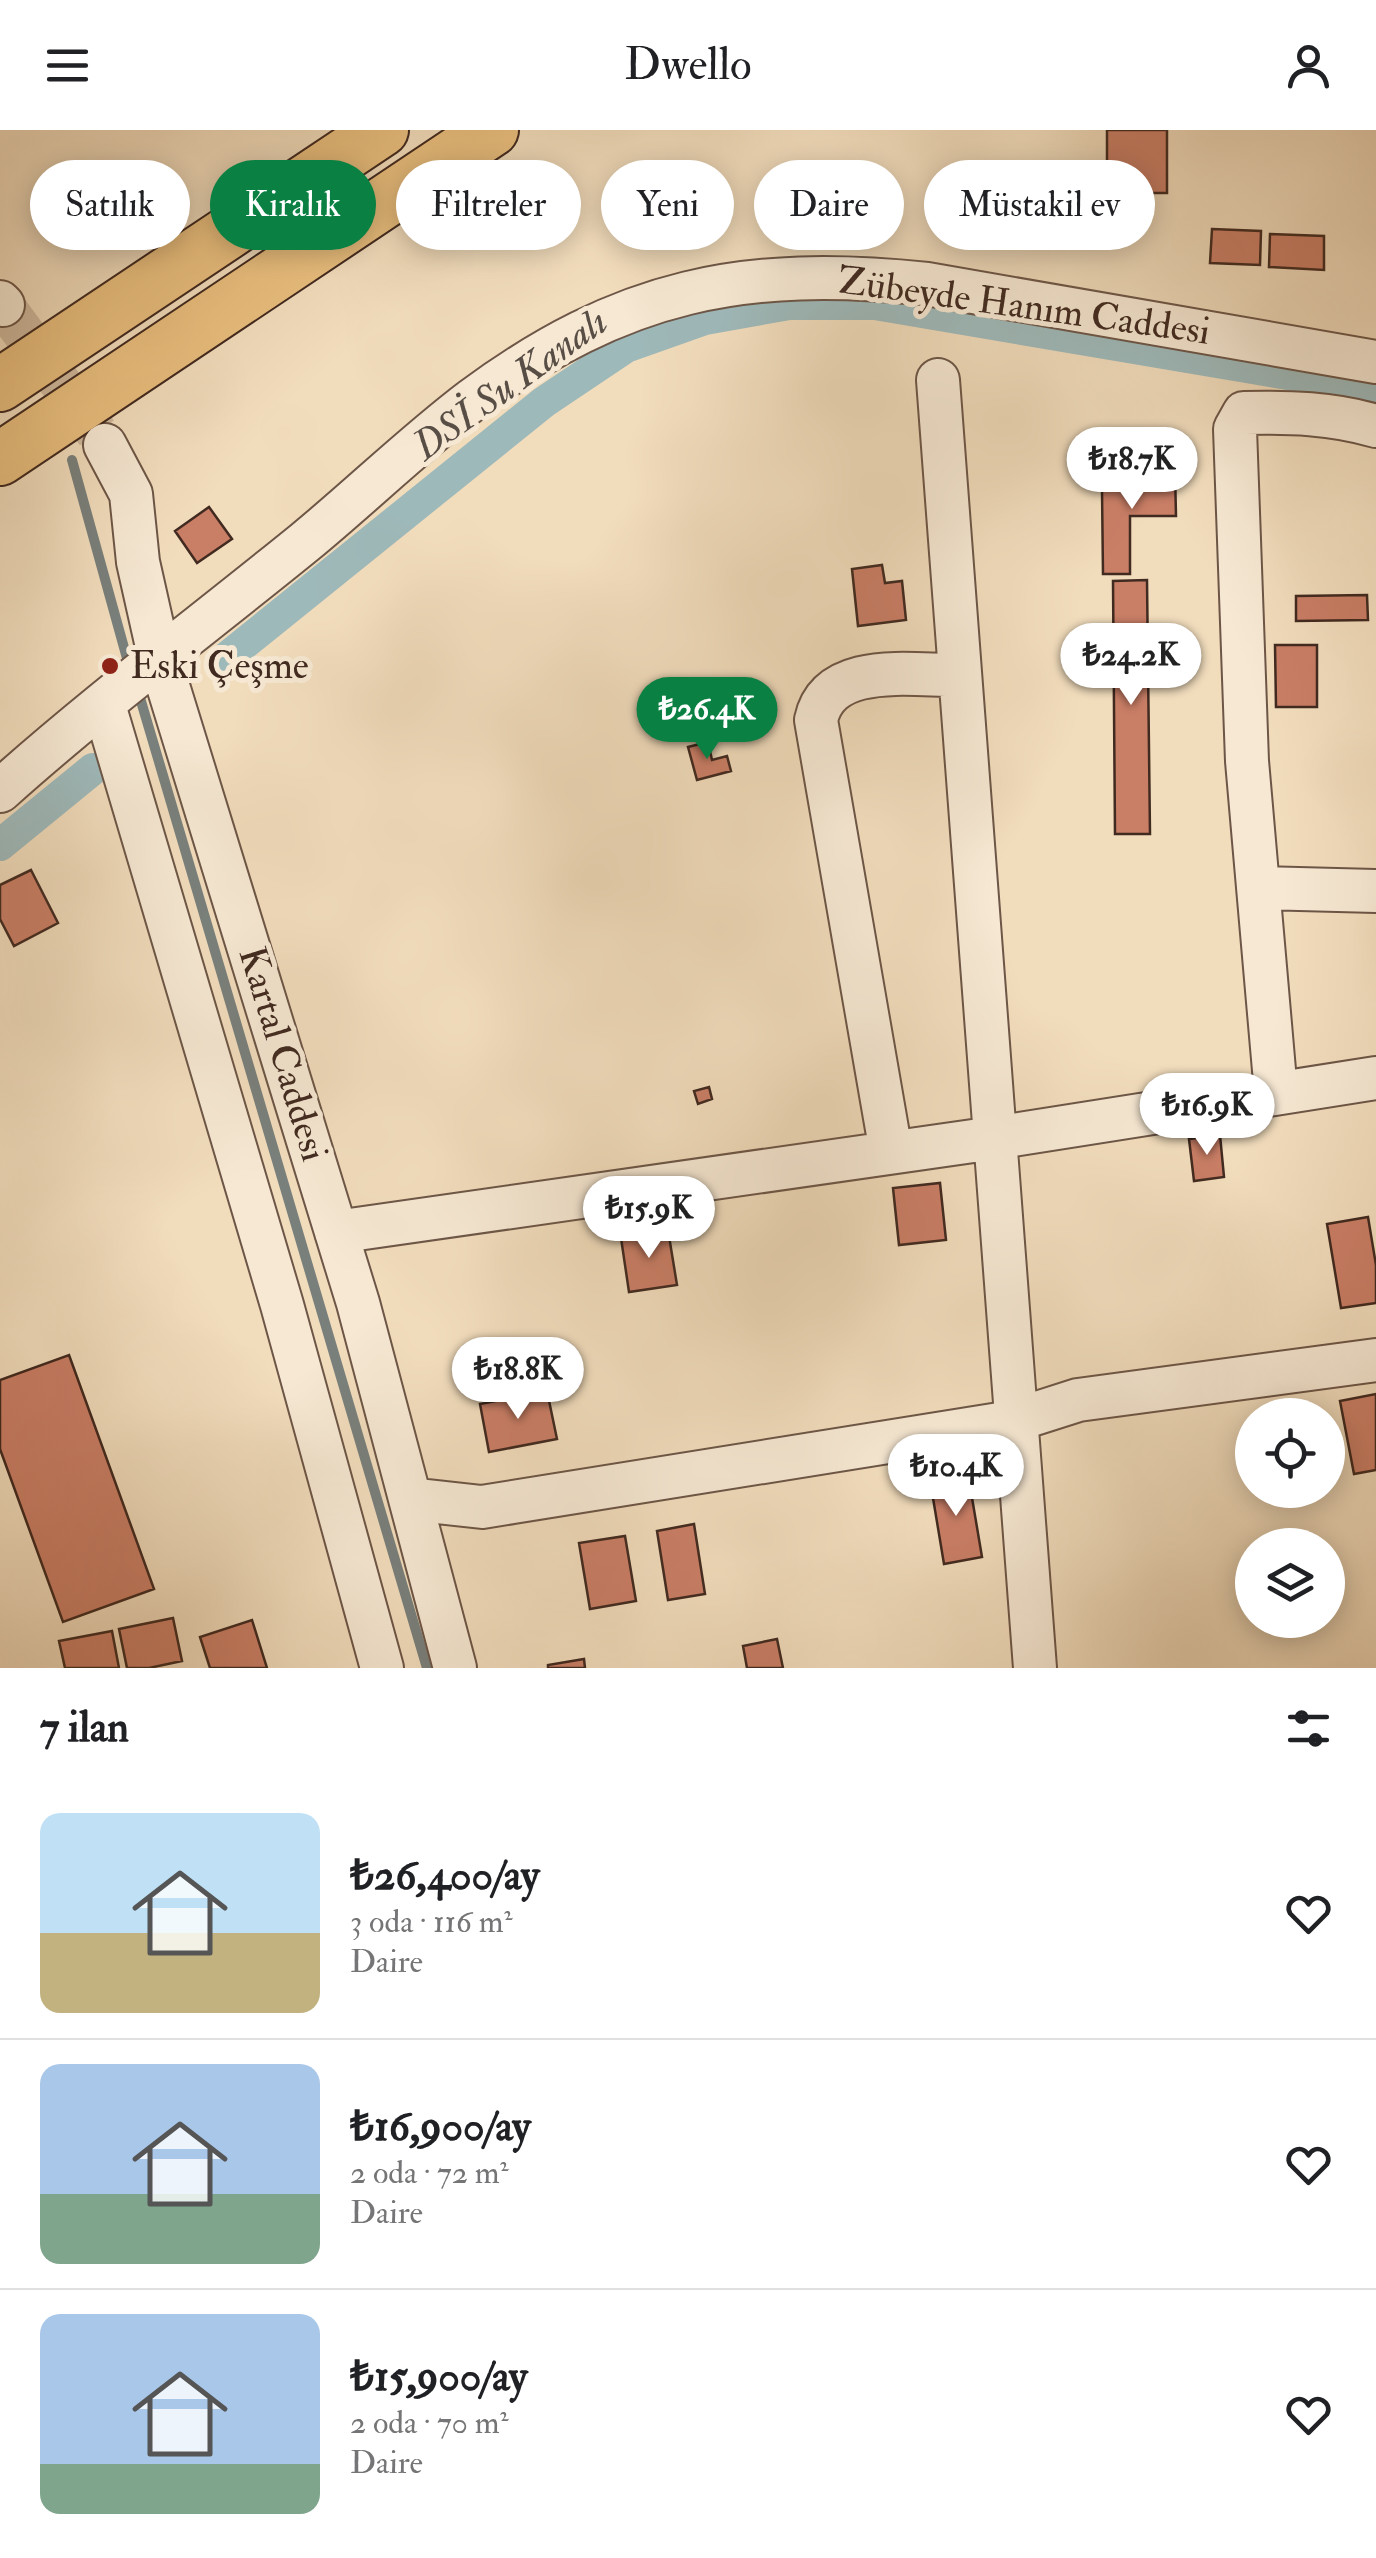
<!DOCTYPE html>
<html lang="tr">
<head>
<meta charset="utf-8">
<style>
	body { margin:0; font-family:"IM FELL Double Pica",serif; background:#f2f2f2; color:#202124; height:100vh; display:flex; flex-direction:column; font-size:38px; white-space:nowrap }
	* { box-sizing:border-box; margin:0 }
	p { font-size:32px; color:#757577 }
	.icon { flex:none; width:55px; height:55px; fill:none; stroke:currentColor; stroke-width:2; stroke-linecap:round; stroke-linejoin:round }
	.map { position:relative; height:1538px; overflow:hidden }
	.side { display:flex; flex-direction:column; background:#fff; flex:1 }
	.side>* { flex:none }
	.hud { position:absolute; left:30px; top:30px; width:1318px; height:90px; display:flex; gap:20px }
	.fabs { position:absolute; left:1235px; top:1268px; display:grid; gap:20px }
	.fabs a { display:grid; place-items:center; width:110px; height:110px; border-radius:50%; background:#fff; box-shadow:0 5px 25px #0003; font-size:50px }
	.price { position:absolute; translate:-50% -85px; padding:0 22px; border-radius:35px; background:#fff; color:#222; font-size:32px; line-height:65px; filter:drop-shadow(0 2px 5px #0008) }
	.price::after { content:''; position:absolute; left:50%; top:60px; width:30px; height:22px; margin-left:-15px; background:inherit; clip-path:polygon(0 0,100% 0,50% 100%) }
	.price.active { background:#0b8043; color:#fff }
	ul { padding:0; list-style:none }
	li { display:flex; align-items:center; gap:30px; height:250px; padding:0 40px }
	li+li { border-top:2px solid #e0e0e0 }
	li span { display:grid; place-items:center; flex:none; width:280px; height:200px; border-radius:20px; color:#555 }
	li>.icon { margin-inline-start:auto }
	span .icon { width:120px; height:120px; fill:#fffc; stroke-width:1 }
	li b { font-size:42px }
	h2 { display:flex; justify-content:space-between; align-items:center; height:120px; padding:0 40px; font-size:42px }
	.pill { padding:0 35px; border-radius:45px; background:#fff; box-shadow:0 5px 25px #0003; font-size:35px; line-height:90px }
	.pill.active { background:#0b8043; color:#fff }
	header { display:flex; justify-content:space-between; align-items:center; height:130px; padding:0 40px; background:#fff; font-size:45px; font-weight:600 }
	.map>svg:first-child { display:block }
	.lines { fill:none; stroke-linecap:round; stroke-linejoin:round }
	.stream { stroke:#79807c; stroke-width:10 }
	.canal { stroke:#9eb9ba; stroke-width:32 }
	.building { fill:#c97e66; stroke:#412a20; stroke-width:2.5 }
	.minor-tunnel { stroke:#ceb89d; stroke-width:42; stroke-dasharray:42 21; stroke-linecap:butt }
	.minor-casing { stroke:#6d5647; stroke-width:46 }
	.major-casing { stroke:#412a20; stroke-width:56 }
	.minor { stroke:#f6e8d3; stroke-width:42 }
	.major { stroke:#e8be7e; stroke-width:52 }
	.poi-dot { fill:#8f2418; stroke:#f6e8d3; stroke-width:4 }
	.labels { text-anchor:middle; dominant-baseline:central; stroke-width:10; stroke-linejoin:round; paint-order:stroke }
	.street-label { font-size:38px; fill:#412a20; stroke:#f6e8d3 }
	.poi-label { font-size:38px; fill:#412a20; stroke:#f6e8d3; text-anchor:start }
	.water-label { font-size:40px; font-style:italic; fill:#584e46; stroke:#f6e8d3 }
</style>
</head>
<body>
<header><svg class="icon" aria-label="menu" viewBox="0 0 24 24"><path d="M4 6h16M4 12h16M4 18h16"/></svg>Dwello<svg class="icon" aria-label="person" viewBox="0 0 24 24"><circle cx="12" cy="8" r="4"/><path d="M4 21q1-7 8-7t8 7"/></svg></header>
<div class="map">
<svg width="1376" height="1538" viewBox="0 0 1376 1538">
	<rect width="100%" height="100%" fill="#f1dcbc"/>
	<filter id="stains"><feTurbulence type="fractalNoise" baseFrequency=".002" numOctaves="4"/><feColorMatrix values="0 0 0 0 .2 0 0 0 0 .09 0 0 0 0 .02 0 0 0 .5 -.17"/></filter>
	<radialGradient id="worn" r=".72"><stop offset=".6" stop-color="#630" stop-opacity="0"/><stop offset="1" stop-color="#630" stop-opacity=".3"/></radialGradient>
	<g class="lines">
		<path class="stream" d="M 72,330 L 128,532
			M 138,561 L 427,1538"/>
		<path class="canal" d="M 220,533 L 544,272 L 626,217 L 705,189 L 789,174 L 875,174 L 1376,259
			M 0,715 L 93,639"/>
	</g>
	<path class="building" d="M 1107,0 L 1167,0 L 1167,63 L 1107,63 Z
		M 1212,99 L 1261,101 L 1260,135 L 1210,133 Z
		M 1270,104 L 1324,106 L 1324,140 L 1269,137 Z
		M 1114,342 L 1175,342 L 1176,386 L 1130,386 L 1130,444 L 1103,444 L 1102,360 L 1114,360 Z
		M 209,377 L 232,409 L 197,433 L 175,401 Z
		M 882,435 L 885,453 L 902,451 L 906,490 L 858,496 L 852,439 Z
		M 1147,450 L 1150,704 L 1115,704 L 1113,451 Z
		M 1367,465 L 1368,490 L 1296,491 L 1296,466 Z
		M 1275,515 L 1317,515 L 1317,577 L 1276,577 Z
		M 708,612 L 712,630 L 727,626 L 731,641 L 697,650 L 688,617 Z
		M 31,740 L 58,793 L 14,816 L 0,789 L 0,755 Z
		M 709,957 L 712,969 L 698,974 L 694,961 Z
		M 1220,1005 L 1224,1047 L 1194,1051 L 1189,1009 Z
		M 940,1053 L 946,1110 L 899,1115 L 893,1058 Z
		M 1368,1087 L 1376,1135 L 1376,1173 L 1341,1178 L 1327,1094 Z
		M 668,1100 L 677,1155 L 629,1162 L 621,1108 Z
		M 69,1225 L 154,1459 L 63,1492 L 0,1319 L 0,1250 Z
		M 547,1261 L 557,1309 L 489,1322 L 480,1274 Z
		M 1376,1264 L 1376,1340 L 1354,1344 L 1340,1271 Z
		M 968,1344 L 982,1427 L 944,1434 L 930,1350 Z
		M 694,1394 L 705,1464 L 668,1470 L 657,1401 Z
		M 625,1406 L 636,1471 L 590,1479 L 579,1413 Z
		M 173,1488 L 182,1531 L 149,1538 L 127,1538 L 119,1499 Z
		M 252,1490 L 267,1538 L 210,1538 L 200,1507 Z
		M 112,1501 L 119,1538 L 65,1538 L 59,1511 Z
		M 777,1509 L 783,1538 L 747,1538 L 743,1516 Z
		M 584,1529 L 585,1538 L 548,1538 L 548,1535 Z"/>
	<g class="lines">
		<path class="minor-tunnel" d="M 3,175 L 97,303"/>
		<defs>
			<path id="minor" d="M 0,172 L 3,175
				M 938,250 L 1035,1538
				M 105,315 L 131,364 L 138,432 L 160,530 L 358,1173 L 455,1538
				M 104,575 L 282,1175 L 382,1538
				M 0,661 C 97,574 203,495 305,412 C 361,366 414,314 472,270 C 622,159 744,135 927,154 L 1376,232
				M 1258,758 L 1376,761
				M 1276,963 L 1247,631 L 1235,299 L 1244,283 C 1289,282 1332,283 1376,296
				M 891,1022 L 816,590 C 829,530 912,546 960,545
				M 336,1102 L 994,1008 L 1376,948
				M 410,1369 L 482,1377 L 1006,1293 L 1078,1270 L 1376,1230"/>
			<path id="major" d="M 0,255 L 382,0
				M 0,329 L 492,0"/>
		</defs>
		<use href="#minor" class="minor-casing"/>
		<use href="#major" class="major-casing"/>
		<use href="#minor" class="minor"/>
		<use href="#major" class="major"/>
	</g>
	<circle class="poi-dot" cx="110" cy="536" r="10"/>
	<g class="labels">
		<g class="street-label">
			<text transform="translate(1024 176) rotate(8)">Zübeyde Hanım Caddesi</text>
			<text transform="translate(283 924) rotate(73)">Kartal Caddesi</text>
		</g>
		<g class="poi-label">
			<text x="130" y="536">Eski Çeşme</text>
		</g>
		<g class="water-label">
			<text transform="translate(510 254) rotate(-36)">DSİ Su Kanalı</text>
		</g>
	</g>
	<rect width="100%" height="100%" filter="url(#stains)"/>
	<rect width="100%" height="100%" fill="url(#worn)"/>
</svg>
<div class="fabs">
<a><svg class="icon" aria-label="locate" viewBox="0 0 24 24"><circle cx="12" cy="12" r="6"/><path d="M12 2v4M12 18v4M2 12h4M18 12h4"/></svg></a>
<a><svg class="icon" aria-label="layers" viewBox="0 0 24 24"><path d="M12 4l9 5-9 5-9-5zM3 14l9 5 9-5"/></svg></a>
</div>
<b class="price" style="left:1132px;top:382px">₺18.7K</b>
<b class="price" style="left:1131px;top:578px">₺24.2K</b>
<b class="price active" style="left:707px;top:632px">₺26.4K</b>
<b class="price" style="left:1207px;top:1028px">₺16.9K</b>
<b class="price" style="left:649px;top:1131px">₺15.9K</b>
<b class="price" style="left:518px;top:1292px">₺18.8K</b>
<b class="price" style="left:956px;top:1389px">₺10.4K</b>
<div class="hud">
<a class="pill">Satılık</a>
<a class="pill active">Kiralık</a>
<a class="pill">Filtreler</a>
<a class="pill">Yeni</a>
<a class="pill">Daire</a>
<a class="pill">Müstakil ev</a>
</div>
</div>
<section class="side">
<h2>7 ilan<svg class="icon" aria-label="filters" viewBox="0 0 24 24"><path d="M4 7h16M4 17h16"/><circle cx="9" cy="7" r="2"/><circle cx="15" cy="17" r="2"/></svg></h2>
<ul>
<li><span style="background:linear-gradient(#bfe0f5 60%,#c2b280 0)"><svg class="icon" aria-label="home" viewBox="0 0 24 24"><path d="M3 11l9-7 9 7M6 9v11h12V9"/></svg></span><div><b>₺26,400/ay</b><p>3 oda · 116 m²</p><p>Daire</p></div><svg class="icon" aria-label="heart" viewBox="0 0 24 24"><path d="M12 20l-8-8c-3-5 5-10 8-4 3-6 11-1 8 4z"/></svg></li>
<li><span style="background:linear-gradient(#a9c7e8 65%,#7fa58c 0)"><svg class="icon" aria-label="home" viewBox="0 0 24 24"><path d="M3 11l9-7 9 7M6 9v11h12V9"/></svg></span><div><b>₺16,900/ay</b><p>2 oda · 72 m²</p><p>Daire</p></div><svg class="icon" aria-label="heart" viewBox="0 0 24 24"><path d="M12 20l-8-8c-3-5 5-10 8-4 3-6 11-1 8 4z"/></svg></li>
<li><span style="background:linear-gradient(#a9c7e8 75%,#7fa58c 0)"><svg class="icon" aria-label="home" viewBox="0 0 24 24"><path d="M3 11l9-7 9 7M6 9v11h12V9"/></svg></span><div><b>₺15,900/ay</b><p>2 oda · 70 m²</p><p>Daire</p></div><svg class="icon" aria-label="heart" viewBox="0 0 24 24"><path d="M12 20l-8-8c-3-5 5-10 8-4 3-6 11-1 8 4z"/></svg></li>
</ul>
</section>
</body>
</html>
